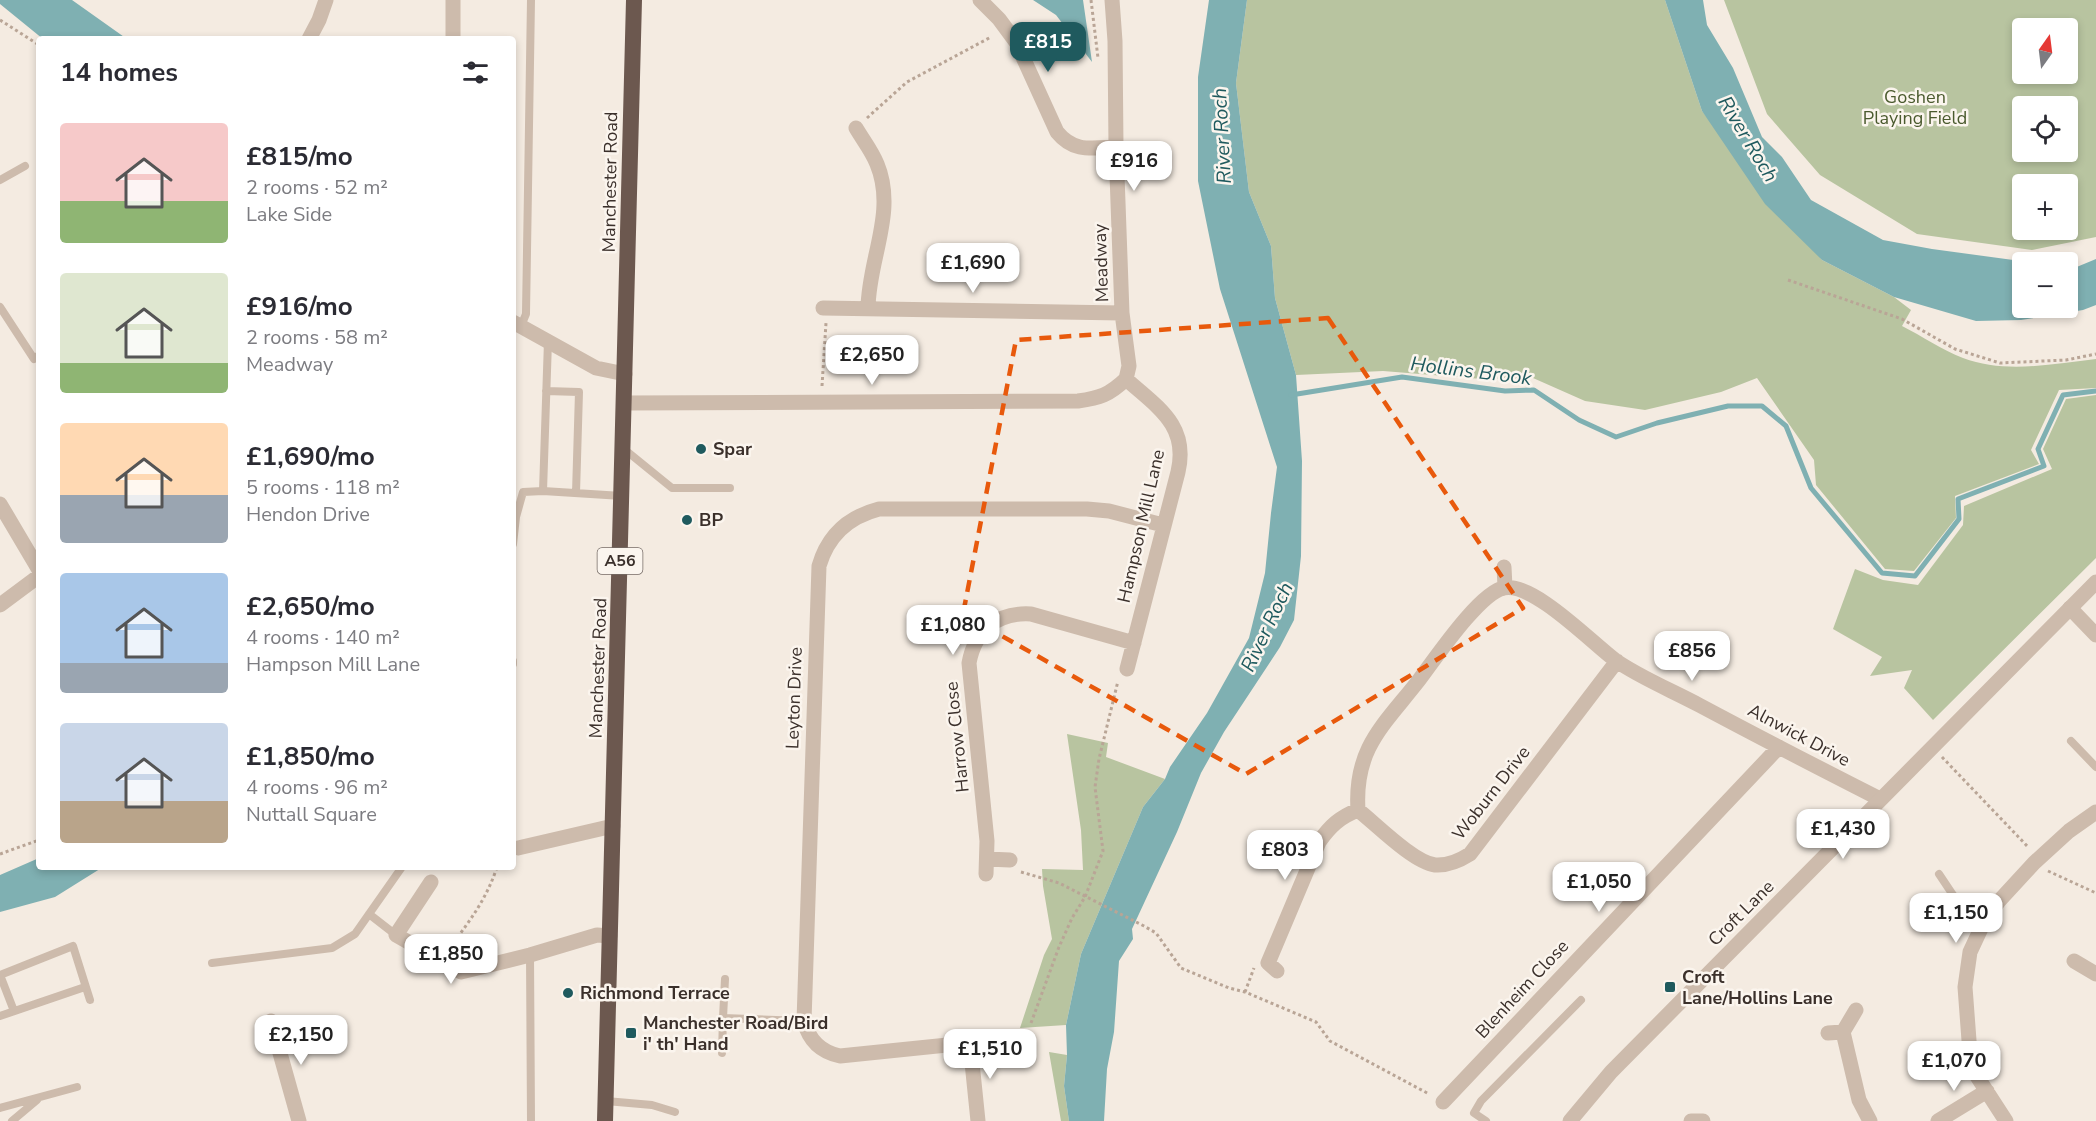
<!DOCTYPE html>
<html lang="en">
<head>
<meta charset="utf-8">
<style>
	body { margin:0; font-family:"Nunito Sans",sans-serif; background:#f7f7f7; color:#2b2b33; height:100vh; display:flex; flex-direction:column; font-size:22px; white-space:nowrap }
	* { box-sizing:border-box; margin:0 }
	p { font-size:20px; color:#7c7c81 }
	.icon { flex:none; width:33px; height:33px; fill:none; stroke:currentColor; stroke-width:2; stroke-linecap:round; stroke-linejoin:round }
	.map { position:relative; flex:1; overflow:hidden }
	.panel { position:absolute; left:36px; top:36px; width:480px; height:834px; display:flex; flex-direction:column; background:#fff; border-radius:6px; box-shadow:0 3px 9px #0003 }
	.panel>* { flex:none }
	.needle { width:39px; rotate:14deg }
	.controls { position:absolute; left:2012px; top:18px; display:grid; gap:12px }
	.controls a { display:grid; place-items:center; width:66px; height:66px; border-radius:6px; background:#fff; box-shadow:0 3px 9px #0003; font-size:30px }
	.price { position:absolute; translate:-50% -51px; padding:0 14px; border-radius:12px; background:#fff; color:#222; font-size:20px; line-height:39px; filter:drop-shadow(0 2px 3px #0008) }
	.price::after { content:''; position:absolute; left:50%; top:36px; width:18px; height:14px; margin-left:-9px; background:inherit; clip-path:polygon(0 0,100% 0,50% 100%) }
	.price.selected { background:#1f5a5e; color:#fff }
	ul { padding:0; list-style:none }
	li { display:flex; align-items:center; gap:18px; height:150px; padding:0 24px }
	li span { display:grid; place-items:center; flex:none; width:168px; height:120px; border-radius:6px; color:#555 }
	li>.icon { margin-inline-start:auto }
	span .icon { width:72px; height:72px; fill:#fffc; stroke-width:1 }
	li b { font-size:26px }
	h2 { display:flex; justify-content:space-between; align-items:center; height:72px; padding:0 24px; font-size:26px }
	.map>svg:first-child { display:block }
	.green { fill:#b8c4a0; fill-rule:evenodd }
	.water { fill:#7fb0b2 }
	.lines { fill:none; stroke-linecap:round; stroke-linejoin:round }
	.stream { stroke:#7fb0b2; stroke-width:5 }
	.path { stroke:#b9a596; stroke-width:3; stroke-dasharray:3 3; stroke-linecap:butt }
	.service { stroke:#cdbbac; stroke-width:8 }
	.minor { stroke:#cdbbac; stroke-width:15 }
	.tertiary { stroke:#cdbbac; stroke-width:15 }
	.trunk { stroke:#6c584f; stroke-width:16 }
	.marked { fill:none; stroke:#e8590c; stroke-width:4.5; stroke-dasharray:12 8; stroke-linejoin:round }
	.poi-dot { fill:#1f5a5e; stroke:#fbf5ee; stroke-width:2 }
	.labels { text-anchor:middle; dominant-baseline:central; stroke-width:5; stroke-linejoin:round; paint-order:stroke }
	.shield { fill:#fbf5ee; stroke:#756b66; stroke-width:1.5 }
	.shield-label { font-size:16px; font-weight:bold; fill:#3b302b }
	.park-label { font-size:18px; fill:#4a5a2e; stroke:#fbf5ee }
	.street-label { font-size:18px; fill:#3b302b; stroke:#fbf5ee }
	.poi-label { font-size:18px; font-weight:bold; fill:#3b302b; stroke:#fbf5ee; text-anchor:start }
	.water-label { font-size:20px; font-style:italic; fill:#1f5a5e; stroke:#fbf5ee }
</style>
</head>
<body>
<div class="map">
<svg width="2096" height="1121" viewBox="0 0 2096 1121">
	<rect width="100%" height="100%" fill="#f4ebe1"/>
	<path class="green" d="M 1247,0 L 1665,0 L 1702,111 L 1822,260 L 1894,297 L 1911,310 L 1902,326 C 1922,336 1942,350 1963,358 C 2005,374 2052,364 2096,359 L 2096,388 L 2059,390 L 2031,450 L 2039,464 L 1955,496 L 1956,518 L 1914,571 L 1885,569 L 1816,485 L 1814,460 L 1757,378 L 1721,392 L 1645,410 L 1585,401 L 1533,378 L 1482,379 L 1383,371 L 1296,375 L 1275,298 L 1271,246 L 1249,192 L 1236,83 Z
		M 1724,0 L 2096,0 L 2096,237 L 2032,250 L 1917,234 L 1820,175 L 1767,114 ZM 2022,28 L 2067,28 L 2067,74 L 2022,74 ZM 2022,106 L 2067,106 L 2067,152 L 2022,152 ZM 2067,184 L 2067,230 L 2022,230 L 2022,184 Z
		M 2096,395 L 2096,558 L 1933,720 L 1904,688 L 1912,670 L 1870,676 L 1882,657 L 1833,629 L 1855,569 L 1883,580 L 1918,585 L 1963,525 L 1964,506 L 2052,469 L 2043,449 L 2066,399 Z
		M 1067,734 L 1108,743 L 1106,757 L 1165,779 L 1143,807 L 1081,954 L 1066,1025 L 1020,1028 L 1044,955 L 1052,939 L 1043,886 L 1042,869 L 1083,870 L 1081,830 Z
		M 1049,1052 L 1067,1055 L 1064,1086 L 1069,1121 L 1061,1121 Z"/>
	<path class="water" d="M 0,0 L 72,0 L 127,39 L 43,39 L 0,4 Z
		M 1033,0 L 1083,0 L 1092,62 L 1056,15 Z
		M 1209,0 L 1247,0 L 1236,83 L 1249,192 L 1271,246 L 1275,298 L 1296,375 L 1302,461 L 1301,556 L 1294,620 L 1280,647 L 1224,732 L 1201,773 L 1177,832 L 1132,929 L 1133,939 L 1119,961 L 1114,1032 L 1107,1069 L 1104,1121 L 1069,1121 L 1064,1086 L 1067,1055 L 1066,1025 L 1081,954 L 1143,807 L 1165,779 L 1170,767 L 1207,713 L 1249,638 L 1265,573 L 1271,513 L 1277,467 L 1220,289 L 1198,181 L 1198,77 Z
		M 1665,0 L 1703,0 L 1707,25 L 1733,68 L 1762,137 L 1782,157 L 1811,200 L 1883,240 L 1932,249 L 2028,262 L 2022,262 L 2022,308 L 2067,308 L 2067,271 L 2096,259 L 2096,305 L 2083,310 L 2021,320 L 1976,321 L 1894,297 L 1822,260 L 1765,204 L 1702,111 Z
		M 39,858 L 39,867 L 103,867 L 55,897 L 0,912 L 0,875 Z"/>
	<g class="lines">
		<path class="stream" d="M 1291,395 L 1402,377 L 1505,391 L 1534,390 L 1579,420 L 1616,437 L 1657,423 L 1728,406 L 1762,406 L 1786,426 L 1811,488 L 1882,573 L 1915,576 L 1959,519 L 1958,499 L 2044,466 L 2038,449 L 2063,395 L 2096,391"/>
		<path class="path" d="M 1091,0 L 1098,58
			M 0,20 L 39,45
			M 867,118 L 907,82 L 991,37
			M 1788,280 L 1902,319 L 1955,349 L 2000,363 L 2066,360 L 2096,354
			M 822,386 L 826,323
			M 1942,757 L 2029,848
			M 0,854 L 39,840
			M 2048,871 L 2096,893
			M 1021,872 L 1059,883 L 1144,926 L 1156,933 L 1181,968 L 1229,988 L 1245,992 L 1316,1022 L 1330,1041 L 1429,1094
			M 450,947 C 470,921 487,898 497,867
			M 1245,992 L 1254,968
			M 1031,1023 L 1059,947 L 1072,918 L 1085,897 L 1103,851 L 1095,787 L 1099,759 L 1118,681"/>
		<path class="service" d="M 0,180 L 25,166
			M 0,307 L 34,359 L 39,355
			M 521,326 L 526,314 L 531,0
			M 546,391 L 579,392 L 576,493
			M 624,449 L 672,488 L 730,488
			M 543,491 L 548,341
			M 513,544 L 516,517 L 523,492 L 543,491 L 622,496
			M 513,661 L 513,664
			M 2071,741 L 2096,767
			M 1939,874 L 1953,895 L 1984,922
			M 369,914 L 396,935
			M 530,955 L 531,1121
			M 212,963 L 332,948 L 355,934 L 402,867
			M 725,979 L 723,1018 L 804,1021
			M 14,1011 L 0,975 L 73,946 L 90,1000
			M 0,1016 L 85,987
			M 722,1053 L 723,1018
			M 606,1101 L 652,1105 L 675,1112
			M 0,1108 L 77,1087
			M 12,1121 L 37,1100
			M 1486,1121 L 1474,1113 L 1481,1101 L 1581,1000"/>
		<path class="minor" d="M 980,0 L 999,19 L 1016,42 L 1057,132 C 1074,153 1092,148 1116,147
			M 1112,0 L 1115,41 L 1116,147 L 1122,313 L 1129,366 L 1126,379
			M 309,39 L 319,20 L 326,0
			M 453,39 L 453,0
			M 856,128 C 863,140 872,151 877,164 C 897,212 868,260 868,309
			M 823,308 L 1122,313
			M 513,322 L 596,368 L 625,374
			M 1126,379 C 1157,407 1189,425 1178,472 L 1127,669
			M 625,403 L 1078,401 C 1100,398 1109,395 1126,379
			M 0,504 L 39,570
			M 1504,567 L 1505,587
			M 0,605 L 39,576
			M 2070,608 L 2096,635
			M 1617,661 L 1470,854 C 1459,861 1448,866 1435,865 C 1413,862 1376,824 1358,810 C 1354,748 1384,725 1419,680 C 1435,659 1480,592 1504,588 C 1533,582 1591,642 1615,660 C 1639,677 1673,691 1699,705 C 1759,737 1819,768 1880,799
			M 518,848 L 613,826
			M 987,859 L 1010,860
			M 986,874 L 987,841 L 969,663 C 975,630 998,612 1031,614 L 1134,643
			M 431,882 L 396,935 L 461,972 L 530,955 L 597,935 L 610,936
			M 2074,961 L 2096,974
			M 1277,971 L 1268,963 L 1319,842 C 1330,826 1340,817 1358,810
			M 271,1021 L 299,1121
			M 1843,1032 L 1856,1010
			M 1828,1033 L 1843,1032 L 1859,1100 L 1870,1121
			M 1025,1037 L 840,1056 C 821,1052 809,1041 804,1021 L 819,566 C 828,535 848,517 879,509 L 1087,509 L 1109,511 L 1163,525
			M 970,1043 L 978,1121
			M 1443,1102 L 1779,747
			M 1691,1121 L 1703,1121
			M 1938,1121 L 1987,1091
			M 2006,1121 L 1971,1067 L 1965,987 L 1970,952 L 1984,922 L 1999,901 L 2034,863 L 2069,831 L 2096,812"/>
		<path class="tertiary" d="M 1570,1121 L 1611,1072 L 2096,582"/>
		<path class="trunk" d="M 605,1121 L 634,0"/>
	</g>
	<path class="marked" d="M 1328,318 L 1523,608 L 1246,774 L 963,614 L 1016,340 Z"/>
	<g class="poi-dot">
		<circle cx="701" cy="449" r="6"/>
		<circle cx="687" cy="520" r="6"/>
		<rect x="1664" y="981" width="12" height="12" rx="3"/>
		<circle cx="568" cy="993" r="6"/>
		<rect x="625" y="1027" width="12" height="12" rx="3"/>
	</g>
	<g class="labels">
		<rect class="shield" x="597.5" y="548" width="45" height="26" rx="4.5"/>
		<g class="shield-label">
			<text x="620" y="561">A56</text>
		</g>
		<g class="park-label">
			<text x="1915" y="97">Goshen<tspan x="1915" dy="21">Playing Field</tspan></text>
		</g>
		<g class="street-label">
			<text transform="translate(610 182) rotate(-89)">Manchester Road</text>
			<text transform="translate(1101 263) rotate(-92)">Meadway</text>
			<text transform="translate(1141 526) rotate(-77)">Hampson Mill Lane</text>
			<text transform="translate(598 668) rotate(-88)">Manchester Road</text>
			<text transform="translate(794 698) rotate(-88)">Leyton Drive</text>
			<text transform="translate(1799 735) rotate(28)">Alnwick Drive</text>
			<text transform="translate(957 737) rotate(-96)">Harrow Close</text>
			<text transform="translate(1491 793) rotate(-52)">Woburn Drive</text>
			<text transform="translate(1741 913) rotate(-45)">Croft Lane</text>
			<text transform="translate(1522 989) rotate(-47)">Blenheim Close</text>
		</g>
		<g class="poi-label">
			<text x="713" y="449">Spar</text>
			<text x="699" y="520">BP</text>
			<text x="1682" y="977">Croft<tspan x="1682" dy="21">Lane/Hollins Lane</tspan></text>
			<text x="580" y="993">Richmond Terrace</text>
			<text x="643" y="1023">Manchester Road/Bird<tspan x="643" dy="21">i' th' Hand</tspan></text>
		</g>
		<g class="water-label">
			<text transform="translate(1222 136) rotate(-93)">River Roch</text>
			<text transform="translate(1748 139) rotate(59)">River Roch</text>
			<text transform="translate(1471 371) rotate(7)">Hollins Brook</text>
			<text transform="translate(1267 627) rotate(-65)">River Roch</text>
		</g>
	</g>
</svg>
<div class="controls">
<a><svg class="needle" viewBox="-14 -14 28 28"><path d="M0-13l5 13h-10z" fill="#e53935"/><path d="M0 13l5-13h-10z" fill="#7c7c81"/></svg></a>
<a><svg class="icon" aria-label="locate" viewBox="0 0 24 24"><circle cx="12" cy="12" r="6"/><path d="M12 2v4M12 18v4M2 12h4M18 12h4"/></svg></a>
<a>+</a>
<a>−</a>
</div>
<b class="price selected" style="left:1048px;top:73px">£815</b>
<b class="price" style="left:1134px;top:192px">£916</b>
<b class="price" style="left:973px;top:294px">£1,690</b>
<b class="price" style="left:872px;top:386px">£2,650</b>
<b class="price" style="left:953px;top:656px">£1,080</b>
<b class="price" style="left:1692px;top:682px">£856</b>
<b class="price" style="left:1843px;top:860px">£1,430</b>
<b class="price" style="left:1285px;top:881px">£803</b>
<b class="price" style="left:1599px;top:913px">£1,050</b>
<b class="price" style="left:1956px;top:944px">£1,150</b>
<b class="price" style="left:451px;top:985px">£1,850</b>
<b class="price" style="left:301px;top:1066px">£2,150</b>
<b class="price" style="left:990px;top:1080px">£1,510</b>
<b class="price" style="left:1954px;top:1092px">£1,070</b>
<section class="panel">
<h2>14 homes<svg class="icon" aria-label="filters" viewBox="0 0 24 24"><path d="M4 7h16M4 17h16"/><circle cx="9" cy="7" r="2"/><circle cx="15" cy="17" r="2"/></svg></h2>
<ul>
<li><span style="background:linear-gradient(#f6c9c9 65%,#8fb573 0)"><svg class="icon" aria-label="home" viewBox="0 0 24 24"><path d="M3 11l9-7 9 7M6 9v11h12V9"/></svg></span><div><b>£815/mo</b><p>2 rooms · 52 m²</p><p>Lake Side</p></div></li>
<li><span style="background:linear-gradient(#dfe7d0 75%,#8fb573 0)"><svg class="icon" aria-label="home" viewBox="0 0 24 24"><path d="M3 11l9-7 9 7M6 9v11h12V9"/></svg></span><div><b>£916/mo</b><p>2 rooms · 58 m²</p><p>Meadway</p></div></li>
<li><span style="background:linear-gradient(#ffd9b3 60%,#9aa5b1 0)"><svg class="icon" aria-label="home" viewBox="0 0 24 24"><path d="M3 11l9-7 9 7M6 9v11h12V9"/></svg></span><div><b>£1,690/mo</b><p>5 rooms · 118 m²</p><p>Hendon Drive</p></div></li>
<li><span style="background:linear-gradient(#a9c7e8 75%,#9aa5b1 0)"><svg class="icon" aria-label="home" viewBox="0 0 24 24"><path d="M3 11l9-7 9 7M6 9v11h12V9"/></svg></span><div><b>£2,650/mo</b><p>4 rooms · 140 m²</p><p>Hampson Mill Lane</p></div></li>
<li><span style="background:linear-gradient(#c9d6e8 65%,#b9a48a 0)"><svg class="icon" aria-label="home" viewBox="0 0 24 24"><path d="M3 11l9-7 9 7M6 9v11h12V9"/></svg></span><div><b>£1,850/mo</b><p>4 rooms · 96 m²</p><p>Nuttall Square</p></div></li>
</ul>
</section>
</div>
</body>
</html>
